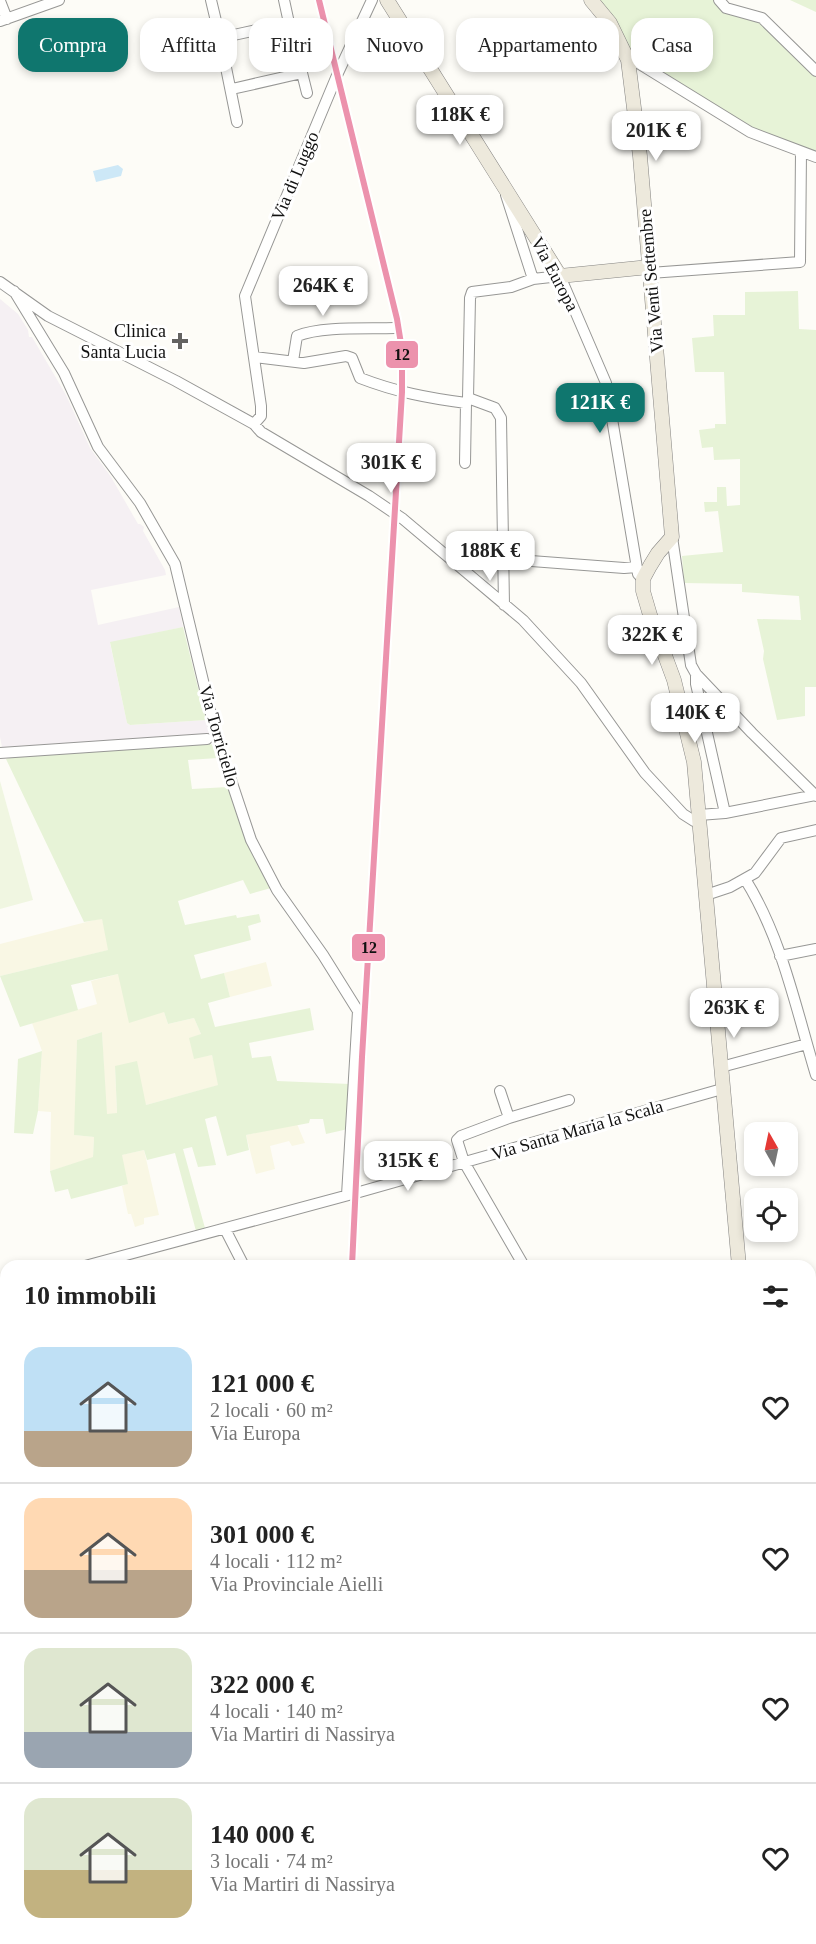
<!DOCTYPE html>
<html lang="it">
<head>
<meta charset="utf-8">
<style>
	body { margin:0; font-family:Georgia,serif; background:#f6f6f6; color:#222; height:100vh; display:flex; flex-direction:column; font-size:22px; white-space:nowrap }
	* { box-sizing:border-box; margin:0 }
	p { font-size:20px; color:#767676 }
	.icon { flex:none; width:33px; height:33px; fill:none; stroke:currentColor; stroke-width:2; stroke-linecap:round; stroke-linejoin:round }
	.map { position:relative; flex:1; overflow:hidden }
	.side { position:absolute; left:0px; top:1260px; width:816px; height:684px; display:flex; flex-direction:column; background:#fff; border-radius:18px 18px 0 0; box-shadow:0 3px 9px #0003 }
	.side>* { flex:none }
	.guide { position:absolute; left:18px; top:18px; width:780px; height:54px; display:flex; gap:12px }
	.needle { width:39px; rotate:351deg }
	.fabs { position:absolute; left:744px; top:1122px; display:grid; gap:12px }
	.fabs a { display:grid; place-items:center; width:54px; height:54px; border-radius:12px; background:#fff; box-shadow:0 3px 9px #0003; font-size:30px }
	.price { position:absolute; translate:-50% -51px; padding:0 14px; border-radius:12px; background:#fff; color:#222; font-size:20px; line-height:39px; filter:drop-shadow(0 2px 3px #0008) }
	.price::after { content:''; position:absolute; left:50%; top:36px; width:18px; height:14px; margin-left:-9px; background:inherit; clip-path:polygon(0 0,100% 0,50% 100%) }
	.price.selected { background:#0f766e; color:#fff }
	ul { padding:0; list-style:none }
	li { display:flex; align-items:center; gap:18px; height:150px; padding:0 24px }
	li+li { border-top:2px solid #e0e0e0 }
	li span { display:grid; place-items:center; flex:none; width:168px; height:120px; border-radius:18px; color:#555 }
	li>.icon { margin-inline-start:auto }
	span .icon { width:72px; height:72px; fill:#fffc; stroke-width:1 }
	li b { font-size:26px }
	h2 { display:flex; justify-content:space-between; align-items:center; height:72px; padding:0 24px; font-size:26px }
	.tag { padding:0 21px; border-radius:18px; background:#fff; box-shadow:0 3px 9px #0003; font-size:21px; line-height:54px }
	.tag.selected { background:#0f766e; color:#fff }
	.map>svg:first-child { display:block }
	.industrial { fill:#f5f0f3 }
	.farmland { fill:#f9f7e4 }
	.green { fill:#e7f3d7 }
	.pitch { fill:#f0f6e1 }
	.water { fill:#cde8f7 }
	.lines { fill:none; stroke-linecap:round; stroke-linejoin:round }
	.minor-casing { stroke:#979795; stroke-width:12 }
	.major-casing { stroke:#858482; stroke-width:15 }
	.minor { stroke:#fffffe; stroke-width:10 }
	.major { stroke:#ede9dc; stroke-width:14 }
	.rail-1-casing { stroke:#fff; stroke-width:10 }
	.rail-1 { stroke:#ec92ad; stroke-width:6 }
	.poi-dot { fill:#646362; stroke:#fff; stroke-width:2 }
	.labels { text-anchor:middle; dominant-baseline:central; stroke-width:6; stroke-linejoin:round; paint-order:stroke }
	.street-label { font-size:18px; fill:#111; stroke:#fff }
	.poi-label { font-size:18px; fill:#111; stroke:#fff; text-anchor:end }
	.line-badge { stroke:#fff; stroke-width:2 }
	.pale-badge-label { font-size:16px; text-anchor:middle; font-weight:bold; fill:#111 }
</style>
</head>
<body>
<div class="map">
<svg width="816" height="1944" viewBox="0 0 816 1944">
	<rect width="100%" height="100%" fill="#fdfcf7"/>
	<path class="industrial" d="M 0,299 L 18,314 L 28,330 L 29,337 L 32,337 L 66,395 L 90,448 L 111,477 L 138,524 L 140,524 L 144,527 L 143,531 L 165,570 L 166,575 L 91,590 L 98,625 L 179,607 L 183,627 L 110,643 L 127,723 L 130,725 L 206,720 L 210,734 L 2,747 L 0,737 Z"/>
	<path class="farmland" d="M 102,918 L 109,950 L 0,976 L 0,944 Z
		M 266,962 L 272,986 L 230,997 L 224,973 Z
		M 118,974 L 164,1012 L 168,1024 L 194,1018 L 201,1034 L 194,1058 L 212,1055 L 219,1085 L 146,1105 L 115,1066 L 117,1114 L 106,1114 L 102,1032 L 77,1040 L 75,1135 L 94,1137 L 93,1158 L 50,1171 L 51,1112 L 38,1111 L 42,1051 L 32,1023 L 97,1004 L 91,981 Z
		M 297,1124 L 305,1143 L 292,1146 L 289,1141 L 270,1146 L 275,1169 L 256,1174 L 246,1135 Z
		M 144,1150 L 159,1215 L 144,1218 L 144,1224 L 135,1227 L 131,1214 L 128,1214 L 122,1186 L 127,1184 L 121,1155 Z
		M 0,1488 L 6,1491 L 6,1938 L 229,1938 L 228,1944 L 0,1944 Z
		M 405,1938 L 436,1938 L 436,1944 L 405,1944 Z"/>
	<path class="green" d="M 595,0 L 715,0 L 723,12 L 761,22 L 816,75 L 816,154 L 750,129 L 628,53 Z
		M 790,0 L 816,0 L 816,12 Z
		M 798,291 L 799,329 L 816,330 L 816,687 L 805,687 L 805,716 L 777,720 L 763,659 L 764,651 L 757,619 L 801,620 L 799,596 L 742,592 L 742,584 L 684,583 L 682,556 L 723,552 L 718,511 L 705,512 L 704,502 L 717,502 L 717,487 L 726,487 L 727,506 L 740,505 L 740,459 L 714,460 L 713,447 L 702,448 L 699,430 L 715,428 L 715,424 L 726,424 L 724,372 L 695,372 L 692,338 L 714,336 L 713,315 L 745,315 L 745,292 Z
		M 183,627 L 206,720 L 130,725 L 127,723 L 110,642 Z
		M 210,744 L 214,745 L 218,758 L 188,760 L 192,789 L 228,787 L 271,888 L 250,894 L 243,880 L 178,901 L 185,925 L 236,915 L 237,918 L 259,914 L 261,922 L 248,926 L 251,940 L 194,955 L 201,979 L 224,973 L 230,997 L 208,1003 L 215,1027 L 310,1008 L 314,1030 L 249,1043 L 252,1058 L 271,1056 L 277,1081 L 350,1084 L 348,1129 L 326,1134 L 323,1119 L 310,1119 L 309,1123 L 246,1135 L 249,1150 L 227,1156 L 216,1116 L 205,1119 L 216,1165 L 198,1167 L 192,1147 L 183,1149 L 205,1228 L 196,1231 L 175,1153 L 147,1160 L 144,1150 L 122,1155 L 128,1184 L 71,1199 L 68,1189 L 55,1192 L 50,1171 L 93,1157 L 94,1137 L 74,1135 L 77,1040 L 102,1032 L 107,1114 L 117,1113 L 115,1066 L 137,1061 L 146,1105 L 218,1085 L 212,1055 L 194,1059 L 189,1038 L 201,1034 L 194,1018 L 168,1024 L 164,1012 L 129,1023 L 118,974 L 71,985 L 78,1010 L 20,1027 L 0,976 L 108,950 L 102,919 L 84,922 L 6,759 L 15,756 L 46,753 Z
		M 42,1051 L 38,1111 L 33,1134 L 14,1133 L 18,1059 Z"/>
	<path class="pitch" d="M 0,781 L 33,900 L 0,909 Z"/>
	<path class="water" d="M 118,165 L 123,169 L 121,176 L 96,182 L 93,171 Z"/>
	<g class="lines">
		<defs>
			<path id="minor" d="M 211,0 L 220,38 L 289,23 L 284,0
				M 719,0 L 726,8 L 762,18 L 816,71
				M 0,1 L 7,19
				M 0,21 L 59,0
				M 220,38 L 237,122
				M 625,55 L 750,132 L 816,157
				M 302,73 L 307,93
				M 232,89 L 302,73 L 289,23
				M 506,195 L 533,279
				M 650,273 L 800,262 L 801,152
				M 0,282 L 48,316 L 176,381 L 254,424 L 261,432 L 369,496 L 403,519 L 523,620 L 581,683 L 645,773 L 683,814 L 694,821 L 700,821
				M 14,291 L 64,373 L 98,447 L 140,503 L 175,564 L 216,735 L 251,840 L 277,890 L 323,955 L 358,1011 L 347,1195
				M 254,357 L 304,363 L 346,356 L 352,358 L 360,378 C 396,392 428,398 466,403
				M 293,361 L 297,336 C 322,326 367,329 395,328
				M 254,424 L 261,416 L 261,406 L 245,296 L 338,73 L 372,0
				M 465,463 L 466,403 L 468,398
				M 672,537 L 691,665 L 696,674 L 752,733 L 816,796
				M 505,559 L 624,568 L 637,567
				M 504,605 L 501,418 L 495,408 L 468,398 L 470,298 L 472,292 L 511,287 L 533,279 L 560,276 L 606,383 L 638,574 L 643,579
				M 696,674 L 696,684 L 725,813
				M 0,753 L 207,739
				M 699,815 L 725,813 L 816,795
				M 745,879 C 782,938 796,1009 816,1075
				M 706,895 L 730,887 L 755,873 L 781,838 L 816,830
				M 780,956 L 816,949
				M 721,1067 L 807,1044
				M 500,1091 L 509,1118
				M 225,1229 L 244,1266
				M 85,1266 L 356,1193 L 722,1089
				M 524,1266 L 464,1162 L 457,1140 L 461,1136 L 509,1118 L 569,1100
				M 0,1290 L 6,1289
				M 0,1393 L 6,1402
				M 0,1434 L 6,1421
				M 810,1604 L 816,1602
				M 810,1790 L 816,1791
				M 273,1938 L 281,1944
				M 401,1938 L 402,1944
				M 233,1944 L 233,1938
				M 753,1944 L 753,1938"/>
			<path id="major" d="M 387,0 L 560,276 L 649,267
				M 591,0 L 610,23 L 628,60 L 640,156 L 672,537 L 658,553 L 650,566 L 643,579 L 643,591 L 650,615 L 674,680 L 694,762 L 739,1266
				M 801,1938 L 802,1944"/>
		</defs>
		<use href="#minor" class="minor-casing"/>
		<use href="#major" class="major-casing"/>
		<use href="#minor" class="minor"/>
		<use href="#major" class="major"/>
		<defs>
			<path id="rail-1" d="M 319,0 L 397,319 L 402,350 L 402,392 L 362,1057 L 352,1266"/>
		</defs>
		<use href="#rail-1" class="rail-1-casing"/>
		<use href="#rail-1" class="rail-1"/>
	</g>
	<path class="poi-dot" d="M177 332h6v6h6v6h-6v6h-6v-6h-6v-6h6z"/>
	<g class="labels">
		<g class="street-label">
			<text transform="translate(295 176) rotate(-67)">Via di Luggo</text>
			<text transform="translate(555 274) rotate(62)">Via Europa</text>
			<text transform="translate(651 281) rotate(-95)">Via Venti Settembre</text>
			<text transform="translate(219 736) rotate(74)">Via Torriciello</text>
			<text transform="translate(577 1130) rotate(-16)">Via Santa Maria la Scala</text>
		</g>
		<g class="poi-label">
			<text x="166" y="331">Clinica<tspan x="166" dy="21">Santa Lucia</tspan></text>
		</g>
	</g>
	<g class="line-badge">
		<rect x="385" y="340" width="34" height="29" rx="6" fill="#ec92ad"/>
		<rect x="351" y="933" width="35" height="29" rx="6" fill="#ec92ad"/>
	</g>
	<g class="pale-badge-label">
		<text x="402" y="360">12</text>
		<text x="369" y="953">12</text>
	</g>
</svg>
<div class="fabs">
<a><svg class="needle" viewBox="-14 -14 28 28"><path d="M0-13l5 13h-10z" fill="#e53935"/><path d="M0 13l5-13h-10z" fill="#767676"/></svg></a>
<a><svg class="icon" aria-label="locate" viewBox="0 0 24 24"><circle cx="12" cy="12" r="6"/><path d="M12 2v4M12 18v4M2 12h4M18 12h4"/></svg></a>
</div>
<b class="price" style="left:460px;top:146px">118K €</b>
<b class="price" style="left:656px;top:162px">201K €</b>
<b class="price" style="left:323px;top:317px">264K €</b>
<b class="price selected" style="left:600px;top:434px">121K €</b>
<b class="price" style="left:391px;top:494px">301K €</b>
<b class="price" style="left:490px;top:582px">188K €</b>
<b class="price" style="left:652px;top:666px">322K €</b>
<b class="price" style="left:695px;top:744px">140K €</b>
<b class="price" style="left:734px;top:1039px">263K €</b>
<b class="price" style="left:408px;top:1192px">315K €</b>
<div class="guide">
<a class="tag selected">Compra</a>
<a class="tag">Affitta</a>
<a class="tag">Filtri</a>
<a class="tag">Nuovo</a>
<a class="tag">Appartamento</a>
<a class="tag">Casa</a>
</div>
<section class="side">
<h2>10 immobili<svg class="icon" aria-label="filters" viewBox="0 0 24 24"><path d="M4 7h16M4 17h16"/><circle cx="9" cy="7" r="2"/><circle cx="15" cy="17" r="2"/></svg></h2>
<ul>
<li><span style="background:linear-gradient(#bfe0f5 70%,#b9a48a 0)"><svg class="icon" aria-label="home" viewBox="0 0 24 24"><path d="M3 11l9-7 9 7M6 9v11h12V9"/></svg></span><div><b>121 000 €</b><p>2 locali · 60 m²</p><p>Via Europa</p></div><svg class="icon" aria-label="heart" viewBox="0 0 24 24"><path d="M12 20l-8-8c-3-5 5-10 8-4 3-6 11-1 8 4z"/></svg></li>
<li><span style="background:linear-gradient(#ffd9b3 60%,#b9a48a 0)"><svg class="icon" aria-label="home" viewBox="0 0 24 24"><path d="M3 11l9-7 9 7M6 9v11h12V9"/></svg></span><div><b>301 000 €</b><p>4 locali · 112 m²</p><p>Via Provinciale Aielli</p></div><svg class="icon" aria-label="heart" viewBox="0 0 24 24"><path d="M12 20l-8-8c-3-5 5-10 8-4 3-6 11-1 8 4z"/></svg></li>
<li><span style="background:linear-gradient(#dfe7d0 70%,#9aa5b1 0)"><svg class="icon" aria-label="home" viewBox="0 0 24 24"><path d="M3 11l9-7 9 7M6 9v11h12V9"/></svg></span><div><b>322 000 €</b><p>4 locali · 140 m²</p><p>Via Martiri di Nassirya</p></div><svg class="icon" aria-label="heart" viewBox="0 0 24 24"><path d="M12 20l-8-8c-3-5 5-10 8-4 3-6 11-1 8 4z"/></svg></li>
<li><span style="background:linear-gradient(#dfe7d0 60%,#c2b280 0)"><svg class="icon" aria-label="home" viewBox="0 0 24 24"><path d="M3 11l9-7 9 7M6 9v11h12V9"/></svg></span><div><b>140 000 €</b><p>3 locali · 74 m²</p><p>Via Martiri di Nassirya</p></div><svg class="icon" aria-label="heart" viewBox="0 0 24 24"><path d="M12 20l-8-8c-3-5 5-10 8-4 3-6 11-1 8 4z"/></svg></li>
</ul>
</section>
</div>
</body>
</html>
